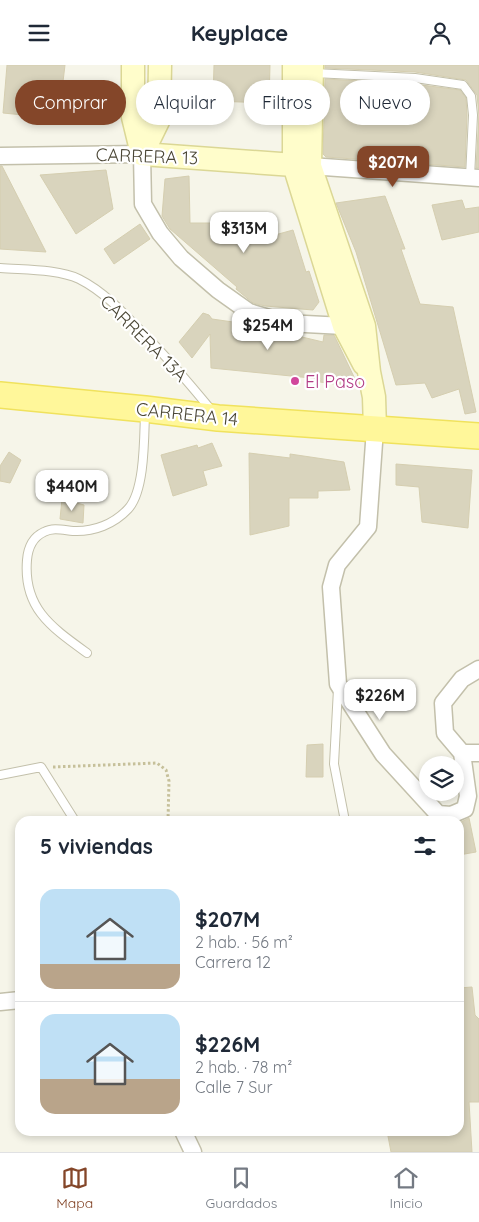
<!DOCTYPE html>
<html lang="es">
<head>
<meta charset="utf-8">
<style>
	body { margin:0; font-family:Quicksand,sans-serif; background:#f6f6f7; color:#1f2937; height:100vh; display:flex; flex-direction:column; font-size:19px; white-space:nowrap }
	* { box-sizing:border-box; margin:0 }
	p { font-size:16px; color:#747a83 }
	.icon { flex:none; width:28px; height:28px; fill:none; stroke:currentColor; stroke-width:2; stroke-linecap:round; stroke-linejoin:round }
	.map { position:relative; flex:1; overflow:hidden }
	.sheet { position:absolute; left:15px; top:751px; width:449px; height:320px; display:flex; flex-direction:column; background:#fff; border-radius:15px; box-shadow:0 2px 8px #0003 }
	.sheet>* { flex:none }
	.banner { position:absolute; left:15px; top:15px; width:450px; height:45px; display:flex; gap:10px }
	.controls { position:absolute; left:419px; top:691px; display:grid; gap:10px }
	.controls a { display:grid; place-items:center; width:45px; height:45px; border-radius:50%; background:#fff; box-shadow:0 2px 8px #0003; font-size:25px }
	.price { position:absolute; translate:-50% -42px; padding:0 11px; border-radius:10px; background:#fff; color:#222; font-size:16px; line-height:32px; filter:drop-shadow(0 1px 2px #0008) }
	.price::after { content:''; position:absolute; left:50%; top:30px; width:15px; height:11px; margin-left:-8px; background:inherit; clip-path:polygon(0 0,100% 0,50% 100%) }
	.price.on { background:#844629; color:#fff }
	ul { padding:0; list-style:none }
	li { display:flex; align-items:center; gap:15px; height:125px; padding:0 25px }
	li+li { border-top:1px solid #e0e1e3 }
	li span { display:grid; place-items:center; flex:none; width:140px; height:100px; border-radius:15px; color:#555 }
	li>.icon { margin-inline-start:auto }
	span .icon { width:60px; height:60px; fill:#fffc; stroke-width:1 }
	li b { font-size:21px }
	h2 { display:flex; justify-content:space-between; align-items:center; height:60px; padding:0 25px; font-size:21px }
	.pill { padding:0 18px; border-radius:22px; background:#fff; box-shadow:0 2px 8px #0003; font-size:18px; line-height:45px }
	.pill.on { background:#844629; color:#fff }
	header { display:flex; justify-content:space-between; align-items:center; height:65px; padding:0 25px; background:#fff; font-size:22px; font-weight:800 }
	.tab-bar { display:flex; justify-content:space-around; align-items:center; height:70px; border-top:1px solid #e0e1e3; background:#fff; font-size:14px; color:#747a83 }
	.tab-bar a { display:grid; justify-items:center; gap:2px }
	.tab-bar .on { color:#844629 }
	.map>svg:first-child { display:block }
	.building { fill:#d9d4bd; stroke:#d5ceb0 }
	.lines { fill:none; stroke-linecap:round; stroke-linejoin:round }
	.lane-casing { stroke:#c3c0ab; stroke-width:10 }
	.street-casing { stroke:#c3c0ab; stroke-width:19 }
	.secondary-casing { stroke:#dbd795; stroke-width:25 }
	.primary-casing { stroke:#f0e25d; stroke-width:28 }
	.path { stroke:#c6c09a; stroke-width:3; stroke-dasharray:2.5 2.5; stroke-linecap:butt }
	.lane { stroke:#fff; stroke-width:8 }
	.street { stroke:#fff; stroke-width:16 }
	.secondary { stroke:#fffdcb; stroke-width:22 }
	.primary { stroke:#fff79a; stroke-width:25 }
	.hotel-dot { fill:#d1479c; stroke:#fff; stroke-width:2 }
	.labels { text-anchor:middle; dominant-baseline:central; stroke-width:4.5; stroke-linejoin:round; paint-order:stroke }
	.street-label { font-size:18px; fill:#4b4736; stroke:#fff }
	.hotel-label { font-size:18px; fill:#b23c85; stroke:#fff; text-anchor:start }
</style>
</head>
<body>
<header><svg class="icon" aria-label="menu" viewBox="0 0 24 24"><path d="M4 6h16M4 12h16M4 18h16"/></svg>Keyplace<svg class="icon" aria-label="person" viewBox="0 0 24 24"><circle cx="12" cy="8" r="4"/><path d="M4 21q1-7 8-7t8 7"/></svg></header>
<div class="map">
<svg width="479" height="1087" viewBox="0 0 479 1087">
	<rect width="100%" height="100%" fill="#f6f5e9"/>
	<path class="building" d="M 7,0 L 65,0 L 62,25 L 106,29 L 104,58 L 3,48 Z
		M 214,0 L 270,0 L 269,38 L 213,36 Z
		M 325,0 L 479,0 L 479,103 L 476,103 L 479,50 L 477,30 L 466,15 L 415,7 L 325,3 Z
		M 325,14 L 414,19 L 460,25 L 466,33 L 467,50 L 465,102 L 326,92 L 323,89 Z
		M 0,101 L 2,101 L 46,187 L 0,184 Z
		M 106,105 L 113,144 L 76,169 L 40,110 Z
		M 189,111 L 190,158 L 240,158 L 257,156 L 264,173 L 293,165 L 306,207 L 309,206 L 319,237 L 313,245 L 265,241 L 253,238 L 236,224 L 237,222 L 170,164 L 162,151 L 165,114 Z
		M 385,131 L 405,184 L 401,184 L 420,239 L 453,242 L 476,347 L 465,349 L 459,324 L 432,333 L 425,318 L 396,320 L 356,187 L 336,138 Z
		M 462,135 L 465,144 L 479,142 L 479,167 L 442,175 L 432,140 Z
		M 140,159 L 150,174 L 114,199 L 104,184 Z
		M 203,248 L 209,250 L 212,254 L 247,259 L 323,277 L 324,270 L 334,270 L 355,314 L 350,321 L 320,317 L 321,314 L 211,303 L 210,269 L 192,293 L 179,277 Z
		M 212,378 L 222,401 L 203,406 L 207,420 L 173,431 L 161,390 L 197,380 L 198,383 Z
		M 9,387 L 21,395 L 10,418 L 0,416 L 0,401 Z
		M 249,388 L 290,393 L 290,389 L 344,397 L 350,425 L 318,426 L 318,433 L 289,433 L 289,461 L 250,470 Z
		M 396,399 L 472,405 L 468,463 L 422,457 L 419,422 L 396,420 Z
		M 62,434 L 84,440 L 83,458 L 60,454 Z
		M 323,679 L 323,712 L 306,712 L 307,680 Z
		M 469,753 L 476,787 L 459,790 L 459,758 Z
		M 472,922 L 475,950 L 479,954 L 479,1037 L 469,1037 L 472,1087 L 391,1087 L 387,1066 L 459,1066 L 459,923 Z"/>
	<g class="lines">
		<defs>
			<path id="lane" d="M 314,8 L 415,13 L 463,20 L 471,31 L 473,50 L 470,112
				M 0,203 C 24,205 58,204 79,214 C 103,226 123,247 141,266 C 166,291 189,318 212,346
				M 87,588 C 51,562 23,543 27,495 C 28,483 33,472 44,467 C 53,462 63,465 73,466 C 94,467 114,459 128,444 C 145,426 144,373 145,348
				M 338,624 L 334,699 L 345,756
				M 0,710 L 41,702 L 75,756"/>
			<path id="street" d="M 0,91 L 142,89 L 143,139 L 160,168 L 181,193 L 218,225 L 249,247 L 286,258 L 344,261
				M 310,101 L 479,113
				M 375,364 L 368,462 L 337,500 L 331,522 L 338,619 L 383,689 L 438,749 L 451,750 L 465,744 L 468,731 L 462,688 L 445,668 L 443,638 L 462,614 L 479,604
				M 462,688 L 479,688
				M 0,937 L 20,935
				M 183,1066 L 193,1087"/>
			<path id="secondary" d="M 133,0 L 133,52 L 142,89
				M 294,0 L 294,100 L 344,261 L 364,299
				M 312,0 L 310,101 L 364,261 L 369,307 L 374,332 L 375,364
				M 142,89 L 308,101
				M 142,89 L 159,54 L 160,0"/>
			<path id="primary" d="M 0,330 L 145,344 L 218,353 L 479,371"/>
		</defs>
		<use href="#lane" class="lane-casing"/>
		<use href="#street" class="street-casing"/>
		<use href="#secondary" class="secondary-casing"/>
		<use href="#primary" class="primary-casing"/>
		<path class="path" d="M 53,702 L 157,698 L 166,705 L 169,716 L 168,756"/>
		<use href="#lane" class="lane"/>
		<use href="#street" class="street"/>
		<use href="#secondary" class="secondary"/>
		<use href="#primary" class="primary"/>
	</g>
	<circle class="hotel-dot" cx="295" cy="316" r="5"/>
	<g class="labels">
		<g class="street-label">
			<text transform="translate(147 91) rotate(2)">CARRERA 13</text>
			<text transform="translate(144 273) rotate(45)">CARRERA 13A</text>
			<text transform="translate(187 349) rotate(6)">CARRERA 14</text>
		</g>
		<g class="hotel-label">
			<text x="305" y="316">El Paso</text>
		</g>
	</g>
</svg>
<div class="controls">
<a><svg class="icon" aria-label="layers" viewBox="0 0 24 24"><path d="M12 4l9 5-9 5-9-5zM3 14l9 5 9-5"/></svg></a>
</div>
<b class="price on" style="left:393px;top:123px">$207M</b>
<b class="price" style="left:244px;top:189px">$313M</b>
<b class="price" style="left:268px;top:286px">$254M</b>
<b class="price" style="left:72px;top:447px">$440M</b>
<b class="price" style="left:380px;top:656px">$226M</b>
<div class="banner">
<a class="pill on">Comprar</a>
<a class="pill">Alquilar</a>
<a class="pill">Filtros</a>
<a class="pill">Nuevo</a>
</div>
<section class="sheet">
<h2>5 viviendas<svg class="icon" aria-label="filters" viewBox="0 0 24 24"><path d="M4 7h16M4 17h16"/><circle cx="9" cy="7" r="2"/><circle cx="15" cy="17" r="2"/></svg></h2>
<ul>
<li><span style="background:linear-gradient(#bfe0f5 75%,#b9a48a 0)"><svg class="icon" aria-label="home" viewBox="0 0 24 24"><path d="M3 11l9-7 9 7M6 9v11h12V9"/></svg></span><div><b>$207M</b><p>2 hab. · 56 m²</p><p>Carrera 12</p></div></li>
<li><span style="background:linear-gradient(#bfe0f5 65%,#b9a48a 0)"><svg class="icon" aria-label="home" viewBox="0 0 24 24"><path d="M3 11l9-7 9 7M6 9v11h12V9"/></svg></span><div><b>$226M</b><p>2 hab. · 78 m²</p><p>Calle 7 Sur</p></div></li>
</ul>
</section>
</div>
<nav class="tab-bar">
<a class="on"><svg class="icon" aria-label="map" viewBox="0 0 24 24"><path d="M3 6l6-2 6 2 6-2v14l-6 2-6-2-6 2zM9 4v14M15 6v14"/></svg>Mapa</a>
<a><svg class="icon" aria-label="saved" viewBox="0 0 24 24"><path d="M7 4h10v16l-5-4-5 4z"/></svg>Guardados</a>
<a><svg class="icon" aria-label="home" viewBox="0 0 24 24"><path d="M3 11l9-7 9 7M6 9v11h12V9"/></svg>Inicio</a>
</nav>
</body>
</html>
